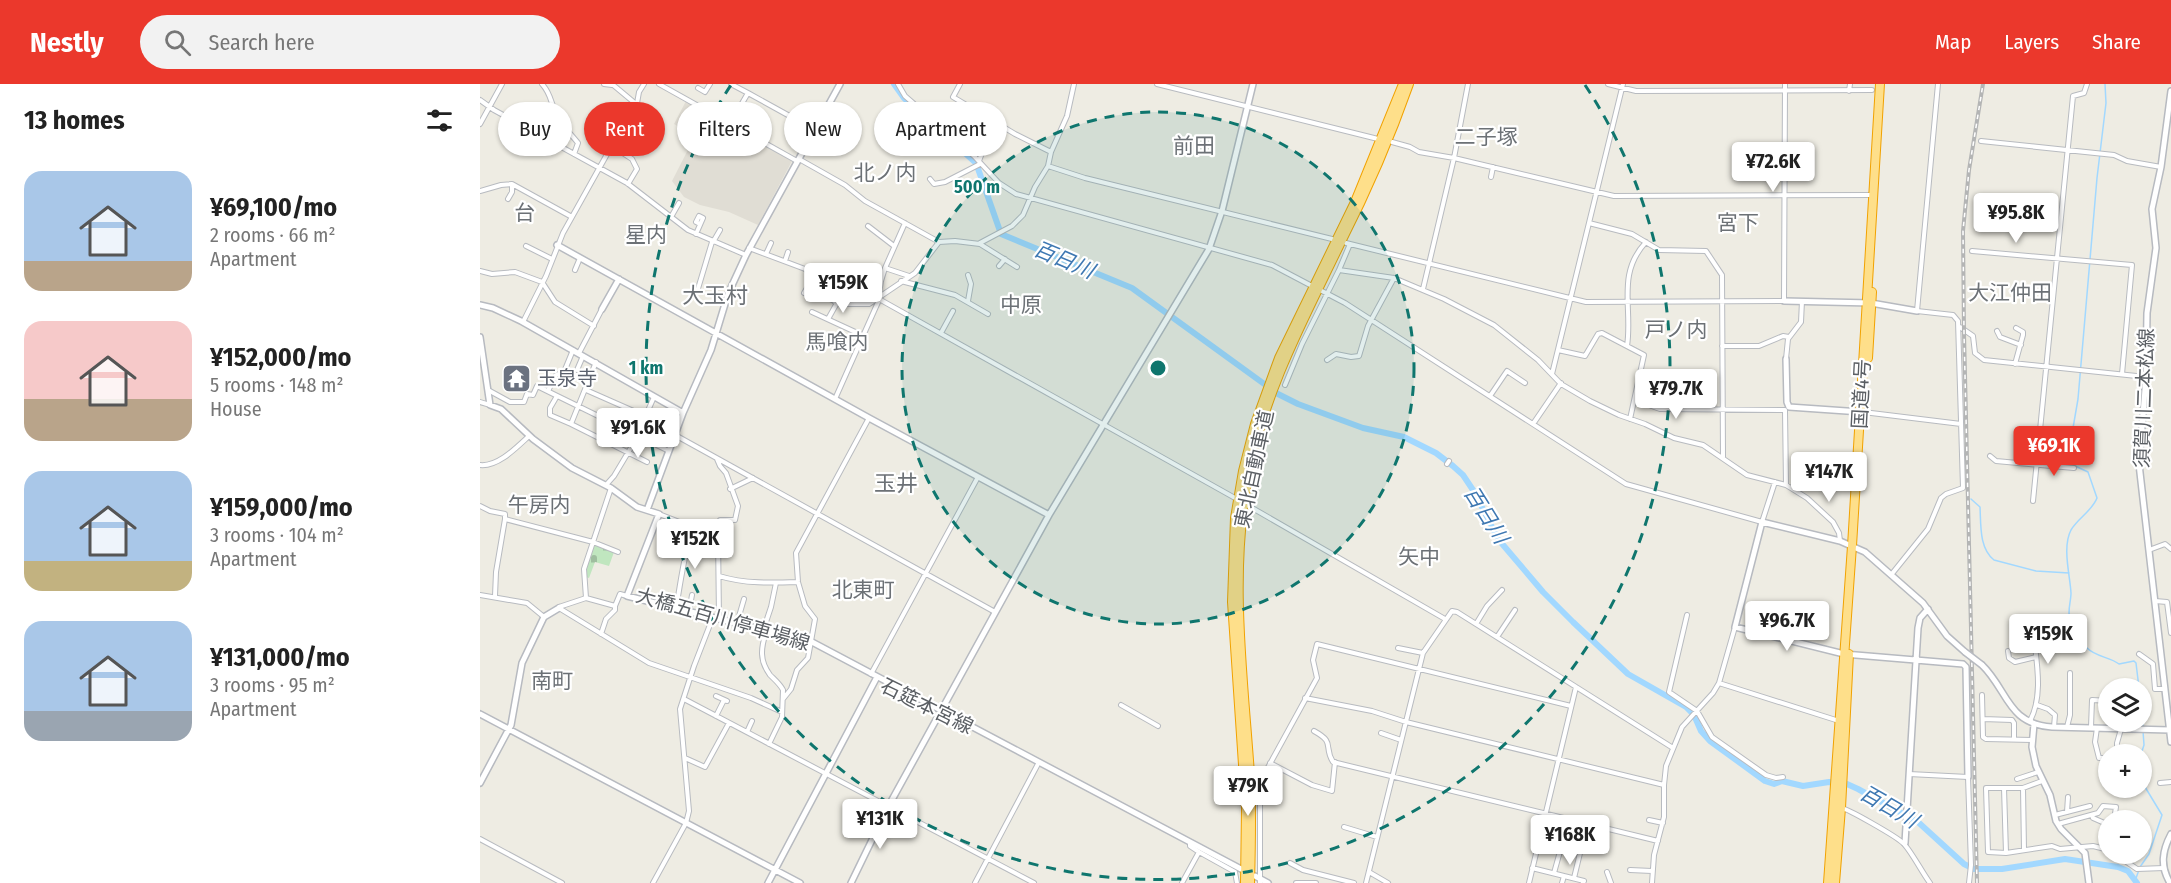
<!DOCTYPE html>
<html lang="en">
<head>
<meta charset="utf-8">
<style>
	body { margin:0; font-family:"Fira Sans Condensed","Noto Sans JP",sans-serif; background:#f2f2f2; color:#222; height:100vh; display:flex; flex-direction:column; font-size:22px; white-space:nowrap }
	* { box-sizing:border-box; margin:0 }
	p { font-size:20px; color:#767676 }
	.icon { flex:none; width:33px; height:33px; fill:none; stroke:currentColor; stroke-width:2; stroke-linecap:round; stroke-linejoin:round }
	.map { position:relative; flex:1; overflow:hidden }
	.sheet { display:flex; flex-direction:column; background:#fff; width:480px }
	.sheet>* { flex:none }
	.top-card { position:absolute; left:18px; top:18px; width:570px; height:54px; display:flex; gap:12px }
	.controls { position:absolute; left:1618px; top:594px; display:grid; gap:12px }
	.controls a { display:grid; place-items:center; width:54px; height:54px; border-radius:50%; background:#fff; box-shadow:0 2px 4px #0004; font-size:30px }
	.price { position:absolute; translate:-50% -51px; padding:0 14px; border-radius:6px; background:#fff; color:#222; font-size:20px; line-height:39px; filter:drop-shadow(0 2px 3px #0008) }
	.price::after { content:''; position:absolute; left:50%; top:36px; width:18px; height:14px; margin-left:-9px; background:inherit; clip-path:polygon(0 0,100% 0,50% 100%) }
	.price.active { background:#eb382c; color:#fff }
	ul { padding:0; list-style:none }
	li { display:flex; align-items:center; gap:18px; height:150px; padding:0 24px }
	li span { display:grid; place-items:center; flex:none; width:168px; height:120px; border-radius:18px; color:#555 }
	li>.icon { margin-inline-start:auto }
	span .icon { width:72px; height:72px; fill:#fffc; stroke-width:1 }
	li b { font-size:26px }
	h2 { display:flex; justify-content:space-between; align-items:center; height:72px; padding:0 24px; font-size:26px }
	.tag { padding:0 21px; border-radius:27px; background:#fff; box-shadow:0 2px 4px #0004; font-size:21px; line-height:54px }
	.tag.active { background:#eb382c; color:#fff }
	header { display:flex; align-items:center; gap:36px; box-sizing:border-box; height:84px; padding:0 30px; background:#eb382c; color:#fff }
	header strong { font-size:28px }
	nav { display:flex; gap:33px; margin-inline-start:auto; font-size:21px }
	.search { width:420px; height:54px; background:#f2f2f2; display:flex; align-items:center; gap:15px; box-sizing:border-box; padding:0 21px; border-radius:33px; color:#767676; font-size:22px }
	main { display:flex; flex:1; min-height:0 }
	.map>svg:first-child { display:block }
	.education { fill:#e0ddd4 }
	.cemetery { fill:url(#cemetery-stones) }
	.lines { fill:none; stroke-linecap:round; stroke-linejoin:round }
	.stream { stroke:#a2d8ff; stroke-width:1.5 }
	.river { stroke:#a2d8ff; stroke-width:6 }
	.street-casing { stroke:#b8bbc0; stroke-width:6 }
	.secondary-casing { stroke:#b7bac0; stroke-width:8 }
	.highway-casing { stroke:#f1a200; stroke-width:10 }
	.street { stroke:#fff; stroke-width:4 }
	.secondary { stroke:#fff; stroke-width:5 }
	.highway { stroke:#fedf8a; stroke-width:8 }
	.rail-casing { stroke:#b4b5b5; stroke-width:4 }
	.rail { stroke:#fff; stroke-width:1.5; stroke-dasharray:4.5; stroke-linecap:butt }
	.secondary-bridge-casing { stroke:#b7bac0; stroke-width:8; stroke-linecap:butt }
	.secondary-bridge { stroke:#fff; stroke-width:5 }
	.ring { fill:none; stroke:#0f766e; stroke-width:3; stroke-dasharray:10 8 }
	.labels { text-anchor:middle; dominant-baseline:central; stroke-width:4.5; stroke-linejoin:round; paint-order:stroke }
	.worship-label { font-size:20px; fill:#5b616d; stroke:#fff; text-anchor:start }
	.street-label { font-size:20px; fill:#5b5f64; stroke:#fff }
	.neighbourhood-label { font-size:21px; fill:#6c7176; stroke:#fff }
	.water-label { font-size:21px; font-style:italic; fill:#3e78b2; stroke:#fff }
	.quarter-label { font-size:22px; fill:#6c7176; stroke:#fff }
	.centre { fill:#0f766e; stroke:#fff; stroke-width:3 }
	.ring-label { font-size:18px; text-anchor:middle; font-weight:bold; fill:#0f766e; stroke:#fff; stroke-width:4.5; stroke-linejoin:round; paint-order:stroke }
</style>
</head>
<body>
<header>
<strong>Nestly</strong>
<div class="search"><svg class="icon" aria-label="search" viewBox="0 0 24 24"><circle cx="10" cy="10" r="6"/><path d="M15 15l6 6"/></svg>Search here</div>
<nav><a>Map</a><a>Layers</a><a>Share</a></nav>
</header>
<main>
<section class="sheet">
<h2>13 homes<svg class="icon" aria-label="filters" viewBox="0 0 24 24"><path d="M4 7h16M4 17h16"/><circle cx="9" cy="7" r="2"/><circle cx="15" cy="17" r="2"/></svg></h2>
<ul>
<li><span style="background:linear-gradient(#a9c7e8 75%,#b9a48a 0)"><svg class="icon" aria-label="home" viewBox="0 0 24 24"><path d="M3 11l9-7 9 7M6 9v11h12V9"/></svg></span><div><b>¥69,100/mo</b><p>2 rooms · 66 m²</p><p>Apartment</p></div></li>
<li><span style="background:linear-gradient(#f6c9c9 65%,#b9a48a 0)"><svg class="icon" aria-label="home" viewBox="0 0 24 24"><path d="M3 11l9-7 9 7M6 9v11h12V9"/></svg></span><div><b>¥152,000/mo</b><p>5 rooms · 148 m²</p><p>House</p></div></li>
<li><span style="background:linear-gradient(#a9c7e8 75%,#c2b280 0)"><svg class="icon" aria-label="home" viewBox="0 0 24 24"><path d="M3 11l9-7 9 7M6 9v11h12V9"/></svg></span><div><b>¥159,000/mo</b><p>3 rooms · 104 m²</p><p>Apartment</p></div></li>
<li><span style="background:linear-gradient(#a9c7e8 75%,#9aa5b1 0)"><svg class="icon" aria-label="home" viewBox="0 0 24 24"><path d="M3 11l9-7 9 7M6 9v11h12V9"/></svg></span><div><b>¥131,000/mo</b><p>3 rooms · 95 m²</p><p>Apartment</p></div></li>
</ul>
</section>
<div class="map">
<svg width="1691" height="799" viewBox="0 0 1691 799">
	<defs>
		<pattern id="cemetery-stones" width="16" height="16" patternUnits="userSpaceOnUse" patternTransform="scale(1.5)"><rect width="16" height="16" fill="#c0e6bf"/><path d="M2 7V4a2 2 0 0 1 4 0v3zM10 15v-3a2 2 0 0 1 4 0v3z" fill="#9fbe9f"/></pattern>
	</defs>
	<rect width="100%" height="100%" fill="#eeece3"/>
	<path class="education" d="M 206,17 L 312,77 L 278,141 L 249,128 L 220,121 L 204,113 L 192,97 L 215,52 L 194,40 Z"/>
	<path class="cemetery" d="M 114,459 L 134,468 L 129,482 L 115,478 L 109,494 L 106,493 L 106,486 Z"/>
	<g class="lines">
		<path class="stream" d="M 1625,0 L 1626,19 L 1617,94 L 1598,315 L 1593,344 L 1582,350 L 1580,356 L 1582,370 L 1593,381 L 1608,388 L 1617,414 C 1612,427 1598,434 1591,446 C 1582,463 1590,491 1591,509 C 1591,518 1587,527 1590,536 C 1592,545 1600,557 1607,564 C 1616,573 1630,573 1639,580 L 1654,577 L 1656,579 L 1659,604
			M 1491,415 L 1500,423 C 1501,441 1499,464 1514,476 L 1556,487 L 1589,489
			M 1662,619 L 1663,642
			M 1661,670 L 1664,661 L 1663,647
			M 1655,797 L 1660,783 L 1669,770 L 1682,731 L 1662,698"/>
		<path class="river" d="M 414,0 L 424,14 L 496,79 L 521,150 L 652,204 L 798,310 L 818,320 L 883,344 L 924,353 L 956,369 L 973,382 L 983,391 L 995,409 L 1018,455 L 1063,508 L 1093,538 L 1148,590 L 1206,623 L 1214,631 L 1221,647 L 1230,657 L 1285,697 L 1294,700 L 1302,697 L 1323,702 L 1349,698 L 1367,700 L 1378,705 L 1438,738 L 1484,780 L 1494,785 L 1522,785 L 1585,775 L 1638,783 L 1648,787 L 1657,799"/>
		<defs>
			<path id="street" d="M 62,0 C 72,11 70,19 77,31 C 82,42 91,50 98,59 L 94,70
				M 124,0 L 132,1
				M 132,0 L 156,20
				M 179,0 L 317,77
				M 251,0 L 268,9
				M 418,0 L 425,12 L 494,72 L 519,99 L 536,110 L 792,181 L 830,201
				M 480,0 L 473,13 L 535,50 L 571,68
				M 677,0 L 898,55
				M 1128,0 L 1156,7 L 1392,6
				M 218,4 L 225,8 L 230,0
				M 1369,7 L 1370,0
				M 0,16 L 14,26 L 147,99 L 208,146 L 266,171
				M 0,40 L 22,0
				M 250,40 L 268,9 L 335,46
				M 1501,57 L 1634,71 L 1647,77 L 1681,83
				M 912,58 L 930,63 L 939,68 L 974,74 L 1134,112 L 1394,111
				M 132,62 L 152,75 L 157,85 L 148,100
				M 319,75 L 365,101 L 385,117 L 459,158 L 475,157 L 500,160 L 537,183
				M 499,77 L 505,61
				M 568,82 L 605,94 L 852,155
				M 1011,93 L 1013,83
				M 450,95 L 454,100 L 465,98 L 500,80
				M 0,107 L 21,101 L 32,100 L 92,133
				M 28,115 L 32,108 L 32,101
				M 191,133 L 199,119
				M 1109,139 L 1152,150 L 1179,166 L 1226,167 L 1242,191 L 1243,373
				M 388,142 L 414,162
				M 216,150 L 223,134 L 219,132 L 216,138 L 220,140
				M 233,158 L 240,146
				M 500,159 L 532,142 L 543,131 L 555,103 L 568,82 L 571,68 L 587,32 L 594,0
				M 866,159 L 1106,218 L 1304,217 L 1305,0
				M 46,162 L 72,175
				M 269,164 L 325,185 L 329,188 L 333,202 L 350,215 L 361,220 L 389,220 L 435,189 L 459,158
				M 1492,167 L 1652,181 L 1642,290
				M 286,170 L 291,159
				M 305,177 L 308,168
				M 519,182 L 525,175
				M 405,184 L 425,139
				M 95,186 L 100,174
				M 859,186 L 870,160
				M 0,187 L 12,190 L 35,188 L 62,198 L 75,218 L 114,242
				M 421,197 L 475,211 L 508,230
				M 943,205 L 974,74 L 988,0
				M 354,206 L 355,218
				M 842,207 L 865,219 L 1146,400 L 1282,438 L 1295,398
				M 217,208 L 232,158
				M 324,209 L 330,199
				M 399,215 L 755,414
				M 398,216 L 401,197 L 405,184 L 429,192
				M 488,217 L 491,200 L 488,191
				M 332,228 L 384,252
				M 348,235 L 357,219
				M 43,238 L 66,192 L 83,149 L 140,47 L 156,25 L 159,8 L 164,0
				M 1480,243 L 1493,252 L 1495,269 L 1504,276 L 1666,293
				M 1517,247 L 1520,253 L 1541,261
				M 461,249 L 473,227
				M 1147,262 C 1153,225 1136,190 1166,158
				M 1242,262 L 1279,262 L 1303,252 L 1309,253
				M 1078,266 L 1105,272 L 1118,250 L 1122,249 L 1164,271 L 1150,335
				M 99,269 L 122,225
				M 1306,275 L 1308,255 L 1321,238 L 1322,217
				M 847,276 L 856,270 L 871,273 L 879,272 L 888,242 L 914,194
				M 116,278 L 91,340 L 167,378
				M 1535,280 L 1543,251 L 1543,248 L 1536,244
				M 97,286 L 103,272
				M 1072,290 L 1143,0
				M 805,301 L 822,260 L 859,186 L 914,194 L 964,215 L 1014,241 L 1058,276 L 1081,300 L 1110,317 L 1139,331 L 1165,340 L 1194,354 L 1223,361 L 1267,391 L 1306,401 L 1327,414 L 1353,438 L 1359,449 L 1360,457
				M 8,306 L 30,318 L 44,318 L 47,310 L 53,311 L 57,302 L 157,351 L 174,313
				M 106,306 L 165,332
				M 68,307 L 76,291 L 84,288 L 93,266
				M 77,312 L 70,324 L 70,331 L 91,340
				M 1010,312 L 1027,287 L 1045,299
				M 355,315 L 399,216
				M 1155,316 L 1180,325 L 1305,326 L 1306,401
				M 0,318 L 10,321
				M 1383,328 L 1481,340
				M 1053,340 L 1081,299
				M 195,351 L 515,528
				M 158,352 L 189,367
				M 1510,372 L 1516,377 L 1594,384
				M 237,375 L 240,382 L 246,389 L 258,422 L 255,436 L 240,436 L 238,453
				M 967,380 L 969,377
				M 0,381 C 18,383 37,363 49,352
				M 126,401 L 134,392 L 158,352 L 157,351
				M 250,405 L 273,394
				M 1553,417 L 1593,12 L 1604,9 L 1607,0
				M 767,421 L 965,535
				M 0,422 L 10,427 L 25,430 L 25,435 L 113,458 L 138,468
				M 179,430 L 238,453 L 239,534
				M 1669,466 L 1685,460 L 1691,465
				M 1411,491 L 1448,445 L 1461,414 L 1466,410 L 1483,404 L 1478,237 L 1473,231 L 1437,227 L 1458,0
				M 239,492 C 265,500 291,499 318,498
				M 0,511 L 47,519 L 64,533
				M 15,512 L 16,488 L 25,435
				M 106,514 L 104,485 L 131,404
				M 1675,517 L 1687,518 L 1691,549
				M 79,523 L 106,514 L 135,522 L 140,510 L 147,512
				M 79,524 L 169,579 L 271,614 L 302,628
				M 196,524 C 201,497 204,469 213,442
				M 209,527 L 212,511
				M 1207,531 L 1189,608 L 1217,627 L 1232,653 L 1286,691 L 1296,694 L 1303,693
				M 257,539 L 264,515
				M 996,540 L 1007,522 L 1022,506
				M 283,547 L 291,523 L 296,499
				M 286,548 C 281,564 279,576 290,591 C 295,596 300,600 303,606 L 302,633 L 289,660
				M 121,550 L 126,535 L 135,526 L 135,522
				M 1017,553 L 1035,526
				M 1536,554 L 1554,553 C 1557,581 1563,612 1550,637
				M 918,564 L 943,569
				M 1528,567 L 1529,574 L 1535,578 L 1556,573
				M 1659,570 L 1673,580 L 1675,605 L 1685,605
				M 391,590 L 498,393
				M 1239,599 L 1359,637
				M 1502,611 L 1503,653 L 1506,655 L 1552,656
				M 236,612 L 247,617
				M 825,614 L 892,627 L 926,638 L 1184,701
				M 204,615 L 554,799
				M 303,615 L 311,605 L 317,586 L 328,574 L 335,535 L 325,522 L 318,498 L 316,469 L 389,334
				M 641,621 L 678,642
				M 1557,621 L 1568,625 L 1575,631 L 1574,643
				M 236,632 L 244,616
				M 1503,635 L 1532,636 L 1534,639 L 1534,655
				M 1587,643 L 1590,631 L 1590,589
				M 1611,643 L 1612,616 L 1629,617
				M 1617,644 L 1615,658 L 1619,674 L 1629,674
				M 834,647 C 856,659 843,662 853,678 L 1178,757
				M 267,648 L 272,637
				M 901,649 L 921,656
				M 1637,670 L 1637,659 L 1641,645
				M 205,674 L 225,683 L 249,639
				M 790,679 L 832,701 L 852,707 L 855,678
				M 1429,690 L 1488,693 L 1491,781 L 1489,799
				M 1537,695 L 1558,688
				M 1562,697 L 1543,704 L 1506,704 L 1508,768 L 1526,769 L 1572,762 L 1580,765 L 1613,762 L 1629,766
				M 1680,699 L 1691,698
				M 1524,704 L 1526,769
				M 1543,704 L 1544,766
				M 1361,724 C 1367,724 1417,753 1423,759 C 1430,765 1443,790 1450,799
				M 1587,728 L 1588,713
				M 1575,731 L 1610,722
				M 1612,731 L 1613,734 L 1629,741
				M 1169,736 L 1183,739
				M 1578,740 L 1618,729 L 1623,722 L 1636,723 L 1634,736
				M 864,743 L 897,753
				M 0,755 L 82,799
				M 1625,764 L 1629,751
				M 719,768 L 755,788 L 757,799
				M 1635,770 L 1657,785 L 1684,784
				M 810,779 L 823,786 L 874,799
				M 1052,784 L 1104,797 L 1103,799
				M 1150,786 L 1172,787
				M 889,788 L 908,799
				M 1127,788 L 1131,799
				M 1074,789 L 1079,771
				M 1094,794 L 1107,740
				M 173,799 L 206,739 L 209,727 L 200,625 L 214,582 L 233,533
				M 495,799 L 559,678
				M 702,799 L 719,768 L 710,762 L 710,759
				M 780,799 L 780,698 L 837,594 L 833,576 L 837,560 L 1091,622
				M 816,799 L 836,799
				M 886,799 L 943,569 L 972,527 L 977,528 L 1193,664
				M 1049,799 L 1096,603
				M 1082,799 L 1084,792
				M 1172,799 L 1174,771 L 1184,733 L 1184,701 L 1186,682 L 1202,643 L 1233,609 L 1239,599 L 1255,543"/>
			<path id="secondary" d="M 1691,7 L 1681,83 L 1672,125 L 1676,164 L 1667,229 L 1666,293 L 1659,380 L 1691,658
				M 77,161 L 389,334 L 569,431
				M 1304,217 L 1391,219 L 1437,227
				M 0,221 L 13,224 L 41,237 L 203,329
				M 122,225 L 139,195
				M 0,253 L 10,321 L 21,325 L 53,355 L 92,384 L 131,404 L 157,423 L 179,430 L 147,512 L 332,558 L 761,785
				M 1306,275 L 1307,318 L 1309,323 L 1381,328
				M 167,426 L 203,329 L 231,266 L 248,210 L 266,171 L 360,0
				M 1485,568 L 1467,552 L 1443,519 L 1385,468 L 1360,457 L 1282,438 L 1255,543 L 1364,570 L 1483,580 L 1486,583 L 1488,693
				M 1502,581 C 1528,606 1527,640 1572,643 L 1690,646
				M 0,630 L 320,799
				M 1554,640 L 1552,663 L 1556,682 L 1570,711 L 1576,737 L 1581,745 L 1605,769 L 1609,799
				M 0,699 L 31,641 L 42,579 L 64,533 L 79,524
				M 1425,759 L 1438,544 L 1440,534 L 1448,525
				M 775,792 L 788,799
				M 288,799 L 397,593
				M 371,799 L 408,723 L 569,431 L 729,165 L 742,127 L 773,0
				M 1690,799 C 1680,782 1682,767 1691,750"/>
			<path id="highway" d="M 1388,274 L 1392,208
				M 765,799 L 766,725 L 752,518 L 755,434 L 763,387 L 775,340 L 799,274 L 875,118 L 923,0
				M 770,799 C 771,763 772,727 770,690 C 763,589 749,489 769,388 C 785,306 825,233 861,158 C 887,107 910,54 929,0
				M 1348,799 L 1372,462 L 1400,0
				M 1355,799 L 1361,724 L 1369,570"/>
		</defs>
		<use href="#street" class="street-casing"/>
		<use href="#secondary" class="secondary-casing"/>
		<use href="#highway" class="highway-casing"/>
		<use href="#street" class="street"/>
		<use href="#secondary" class="secondary"/>
		<use href="#highway" class="highway"/>
		<defs>
			<path id="rail" d="M 1497,799 L 1484,249 L 1483,147 L 1489,86 L 1503,0"/>
		</defs>
		<use href="#rail" class="rail-casing"/>
		<use href="#rail" class="rail"/>
		<defs>
			<path id="secondary-bridge" d="M 1485,568 L 1502,581"/>
		</defs>
		<use href="#secondary-bridge" class="secondary-bridge-casing"/>
		<use href="#secondary-bridge" class="secondary-bridge"/>
	</g>
	<circle cx="678" cy="284" r="256" fill="#0f766e" fill-opacity=".12"/>
	<g class="ring">
		<circle cx="678" cy="284" r="256"/>
		<path d="M1105 1A512 512 0 1 1 251 1"/>
	</g>
	<defs>
		<symbol id="temple-square" viewBox="-11 -11 22 22"><rect x="-9" y="-9" width="18" height="18" rx="4" fill="#6b7280" stroke="#fff"/><path d="M0-6L5-2H3V0L6.5 2.5H4V6H1.5V3h-3V6H-4V2.5H-6.5L-3 0V-2H-5Z" fill="#fff"/></symbol>
	</defs>
	<g fill-rule="evenodd">
		<use href="#temple-square" x="20" y="278" width="33" height="33"/>
	</g>
	<g class="labels">
		<g class="worship-label">
			<text x="57" y="294">玉泉寺</text>
		</g>
		<g class="street-label">
			<text transform="translate(1381 310) rotate(-87)">国道4号</text>
			<text transform="translate(1664 314) rotate(-88)">須賀川二本松線</text>
			<text transform="translate(774 385) rotate(-78)">東北自動車道</text>
			<text transform="translate(243 535) rotate(16)">大橋五百川停車場線</text>
			<text transform="translate(447 622) rotate(26)">石筵本宮線</text>
		</g>
		<g class="neighbourhood-label">
			<text x="1006" y="53">二子塚</text>
			<text x="714" y="62">前田</text>
			<text x="405" y="89">北ノ内</text>
			<text x="45" y="129">台</text>
			<text x="1258" y="139">宮下</text>
			<text x="166" y="151">星内</text>
			<text x="1530" y="209">大江仲田</text>
			<text x="541" y="221">中原</text>
			<text x="1196" y="246">戸ノ内</text>
			<text x="357" y="258">馬喰内</text>
			<text x="59" y="421">午房内</text>
			<text x="939" y="473">矢中</text>
			<text x="383" y="506">北東町</text>
			<text x="72" y="597">南町</text>
		</g>
		<g class="water-label">
			<text transform="translate(584 176) rotate(23)">百日川</text>
			<text transform="translate(1006 431) rotate(58)">百日川</text>
			<text transform="translate(1409 723) rotate(30)">百日川</text>
		</g>
		<g class="quarter-label">
			<text x="235" y="211">大玉村</text>
			<text x="416" y="399">玉井</text>
		</g>
	</g>
	<circle cx="678" cy="284" r="9" class="centre"/>
	<g class="ring-label">
		<text x="497" y="109">500 m</text>
		<text x="166" y="290">1 km</text>
	</g>
</svg>
<div class="controls">
<a><svg class="icon" aria-label="layers" viewBox="0 0 24 24"><path d="M12 4l9 5-9 5-9-5zM3 14l9 5 9-5"/></svg></a>
<a>+</a>
<a>−</a>
</div>
<b class="price" style="left:1293px;top:109px">¥72.6K</b>
<b class="price" style="left:1536px;top:160px">¥95.8K</b>
<b class="price" style="left:363px;top:230px">¥159K</b>
<b class="price" style="left:1196px;top:336px">¥79.7K</b>
<b class="price" style="left:158px;top:375px">¥91.6K</b>
<b class="price active" style="left:1574px;top:393px">¥69.1K</b>
<b class="price" style="left:1349px;top:419px">¥147K</b>
<b class="price" style="left:215px;top:486px">¥152K</b>
<b class="price" style="left:1307px;top:568px">¥96.7K</b>
<b class="price" style="left:1568px;top:581px">¥159K</b>
<b class="price" style="left:768px;top:733px">¥79K</b>
<b class="price" style="left:400px;top:766px">¥131K</b>
<b class="price" style="left:1090px;top:782px">¥168K</b>
<div class="top-card">
<a class="tag">Buy</a>
<a class="tag active">Rent</a>
<a class="tag">Filters</a>
<a class="tag">New</a>
<a class="tag">Apartment</a>
</div>
</div>
</main>
</body>
</html>
